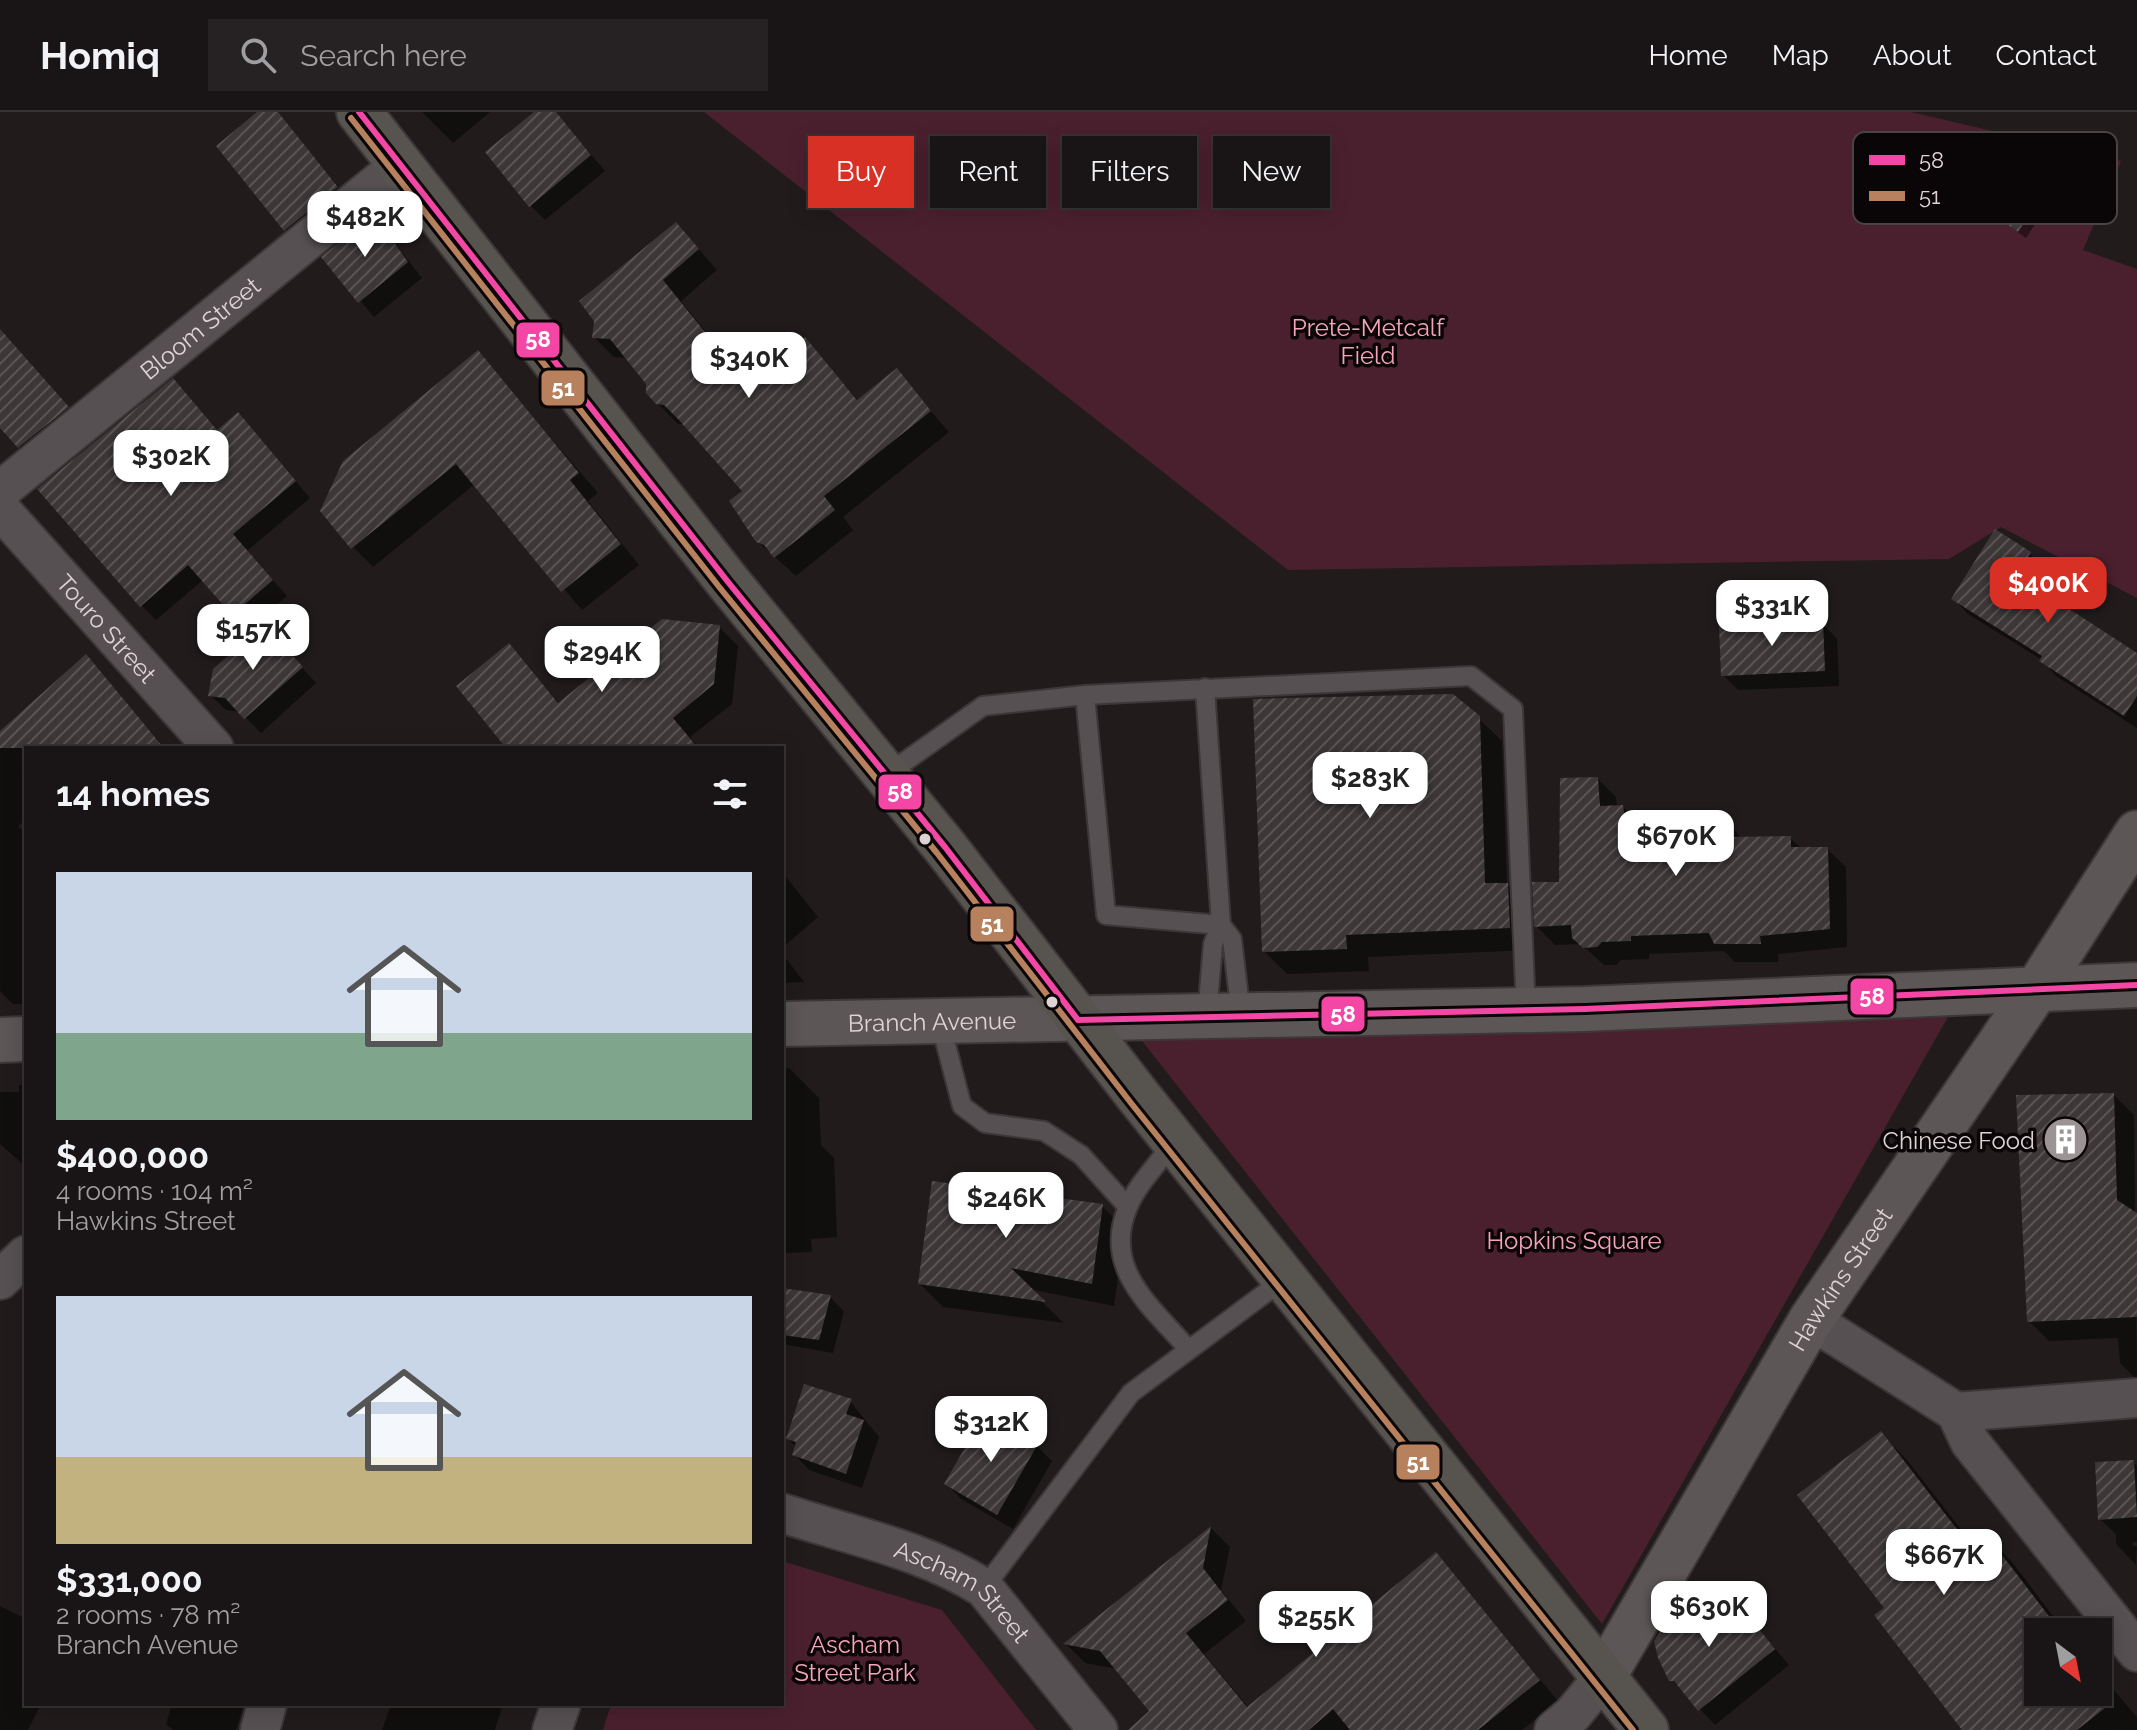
<!DOCTYPE html>
<html lang="en">
<head>
<meta charset="utf-8">
<style>
	body { margin:0; font-family:Raleway,sans-serif; background:#262122; color:#f1f3f6; height:100vh; display:flex; flex-direction:column; font-size:30px; white-space:nowrap }
	* { box-sizing:border-box; margin:0 }
	p { font-size:26px; color:#9f9ea0 }
	.icon { flex:none; width:44px; height:44px; fill:none; stroke:currentColor; stroke-width:2; stroke-linecap:round; stroke-linejoin:round }
	.map { position:relative; flex:1; overflow:hidden }
	.details { position:absolute; left:24px; top:634px; width:760px; height:960px; display:flex; flex-direction:column; background:#191415; border-radius:0px; box-shadow:0 4px 20px #0003,0 0 0 2px #373334 }
	.details>* { flex:none }
	.top-card { position:absolute; left:808px; top:24px; width:760px; height:72px; display:flex; gap:16px }
	.needle { width:52px; rotate:148deg }
	.buttons { position:absolute; left:2024px; top:1506px; display:grid; gap:16px }
	.buttons a { display:grid; place-items:center; width:88px; height:88px; border-radius:0px; background:#191415; box-shadow:0 4px 20px #0003,0 0 0 2px #373334; font-size:40px }
	.price { position:absolute; translate:-50% -68px; padding:0 18px; border-radius:16px; background:#fff; color:#222; font-size:26px; line-height:52px; filter:drop-shadow(0 2px 4px #0008) }
	.price::after { content:''; position:absolute; left:50%; top:48px; width:24px; height:18px; margin-left:-12px; background:inherit; clip-path:polygon(0 0,100% 0,50% 100%) }
	.price.active { background:#d93025; color:#fff }
	ul { padding:0; list-style:none }
	li { display:grid; align-content:center; gap:16px; height:424px; padding:0 32px }
	li span { display:grid; place-items:center; height:248px; border-radius:0px; color:#555 }
	li>.icon { margin-inline-start:auto }
	span .icon { width:144px; height:144px; fill:#fffc; stroke-width:1 }
	li b { font-size:34px }
	h2 { display:flex; justify-content:space-between; align-items:center; height:96px; padding:0 32px; font-size:34px }
	.chip { padding:0 28px; border-radius:0px; background:#191415; box-shadow:0 4px 20px #0003,0 0 0 2px #373334; font-size:28px; line-height:72px }
	.chip.active { background:#d93025; color:#fff }
	header { display:flex; align-items:center; gap:48px; box-sizing:border-box; height:112px; padding:0 40px; background:#191415; border-bottom:2px solid #373334 }
	header strong { font-size:38px }
	nav { display:flex; gap:44px; margin-inline-start:auto; font-size:28px }
	.search { width:560px; height:72px; background:#262122; display:flex; align-items:center; gap:20px; box-sizing:border-box; padding:0 28px; border-radius:0px; color:#9f9ea0; font-size:30px }
	.map>svg:first-child { display:block }
	.park { fill:#4b202e }
	.shadow { fill:#0007 }
	.building { fill:url(#building-hatch) }
	.lines { fill:none; stroke-linecap:round; stroke-linejoin:round }
	.lane-casing { stroke:#3c3738; stroke-width:22 }
	.street-casing { stroke:#3c3738; stroke-width:42 }
	.secondary-casing { stroke:#3c3738; stroke-width:48 }
	.primary-casing { stroke:#3c3738; stroke-width:48 }
	.lane { stroke:#565052; stroke-width:18 }
	.street { stroke:#565052; stroke-width:38 }
	.secondary { stroke:#5c5756; stroke-width:44 }
	.primary { stroke:#57544f; stroke-width:44 }
	.bus-1-casing { stroke:#0a0506; stroke-width:12 }
	.bus-2-casing { stroke:#0a0506; stroke-width:12 }
	.bus-1 { stroke:#f346a5; stroke-width:6 }
	.bus-2 { stroke:#b6815c; stroke-width:6 }
	.bus-dot { fill:#ddd3d5; stroke:#0a0506; stroke-width:3 }
	.labels { text-anchor:middle; dominant-baseline:central; stroke-width:7; stroke-linejoin:round; paint-order:stroke }
	.park-label { font-size:24px; fill:#f6a3b9; stroke:#0a0506 }
	.street-label { font-size:24px; fill:#ddd3d5; stroke:#0a0506 }
	.poi-label { font-size:24px; fill:#ddd3d5; stroke:#0a0506; text-anchor:end }
	.key { fill:#0a0506; stroke:#494344; stroke-width:2 }
	.key-label { font-size:22px; fill:#ddd3d5 }
	.line-badge { stroke:#0a0506; stroke-width:3 }
	.badge-label { font-size:22px; text-anchor:middle; font-weight:bold; fill:#fff }
</style>
</head>
<body>
<header>
<strong>Homiq</strong>
<div class="search"><svg class="icon" aria-label="search" viewBox="0 0 24 24"><circle cx="10" cy="10" r="6"/><path d="M15 15l6 6"/></svg>Search here</div>
<nav><a>Home</a><a>Map</a><a>About</a><a>Contact</a></nav>
</header>
<div class="map">
<svg width="2137" height="1618" viewBox="0 0 2137 1618">
	<defs>
		<pattern id="building-hatch" width="6" height="6" patternUnits="userSpaceOnUse" patternTransform="scale(2)"><rect width="6" height="6" fill="#3d3738"/><path d="M-1 1l2-2M0 6l6-6M5 7l2-2" fill="none" stroke="#595354"/></pattern>
	</defs>
	<rect width="100%" height="100%" fill="#211b1c"/>
	<path class="park" d="M 704,0 L 1911,0 L 2121,49 L 2083,138 L 2137,157 L 2137,486 L 2001,415 L 1949,447 L 1288,458 Z
		M 1948,905 L 1602,1512 L 1135,920 Z
		M 782,1449 L 942,1498 L 1036,1618 L 603,1618 L 611,1592 L 782,1592 Z"/>
	<path class="shadow" d="M 260,0 L 277,0 L 352,91 L 301,133 L 285,118 Z
		M 422,0 L 490,0 L 453,31 Z
		M 538,0 L 555,0 L 605,59 L 545,108 L 530,93 Z
		M 2038,89 L 2045,97 L 2026,126 L 1984,96 Z
		M 374,105 L 422,166 L 374,205 L 324,146 Z
		M 695,133 L 717,158 L 681,189 L 749,273 L 805,228 L 859,289 L 896,259 L 949,320 L 843,405 L 853,418 L 796,464 L 757,429 L 745,379 L 684,312 L 678,312 L 657,291 L 648,271 L 628,246 L 614,245 L 594,225 Z
		M 0,220 L 82,311 L 34,350 L 0,313 Z
		M 478,241 L 598,381 L 588,389 L 639,453 L 582,498 L 475,372 L 373,455 L 353,435 Z
		M 253,318 L 310,386 L 247,439 L 287,484 L 248,517 L 203,468 L 156,508 L 141,493 L 218,320 Z
		M 2030,442 L 2045,457 L 2033,476 L 2137,543 L 2137,616 L 2056,564 L 2042,548 L 1968,502 L 1953,486 Z
		M 1822,511 L 1837,527 L 1839,574 L 1738,578 L 1723,563 Z
		M 719,515 L 738,534 L 732,592 L 690,625 L 699,636 L 509,636 L 509,534 L 560,592 Z
		M 279,530 L 316,571 L 261,621 L 240,600 L 226,598 L 210,583 Z
		M 86,545 L 165,636 L 26,636 L 26,707 L 18,714 L 26,723 L 26,892 L 13,892 L 0,879 L 0,621 Z
		M 1478,606 L 1502,629 L 1507,772 L 1531,796 L 1533,838 L 1368,845 L 1369,859 L 1287,862 L 1264,839 Z
		M 1598,667 L 1616,685 L 1617,695 L 1623,695 L 1640,712 L 1723,705 L 1742,727 L 1790,726 L 1802,737 L 1827,737 L 1846,755 L 1847,835 L 1778,842 L 1778,850 L 1735,850 L 1724,839 L 1649,842 L 1649,847 L 1621,848 L 1616,853 L 1604,853 L 1581,832 L 1555,833 L 1536,814 L 1561,772 Z
		M 782,760 L 818,805 L 782,836 Z
		M 782,841 L 804,870 L 782,871 Z
		M 789,956 L 819,986 L 821,1033 L 834,1046 L 837,1125 L 811,1127 L 812,1140 L 782,1141 L 782,957 Z
		M 19,973 L 26,973 L 26,1055 L 0,1032 L 0,980 L 19,980 Z
		M 2114,983 L 2134,1003 L 2137,1268 L 2120,1251 L 2118,1226 L 2049,1229 L 2029,1209 Z
		M 1102,1094 L 1125,1117 L 1114,1194 L 1029,1177 L 1064,1211 L 943,1195 L 920,1172 Z
		M 782,1178 L 830,1185 L 844,1199 L 833,1241 L 782,1232 Z
		M 850,1289 L 879,1325 L 862,1376 L 809,1358 L 794,1342 L 796,1335 L 788,1327 Z
		M 986,1304 L 1037,1334 L 1052,1349 L 1013,1417 L 961,1387 L 946,1371 Z
		M 1881,1321 L 1907,1348 L 1974,1434 L 1986,1424 L 2013,1451 L 2065,1520 L 2038,1520 L 2038,1580 L 2098,1580 L 2098,1560 L 2137,1605 L 2137,1618 L 1964,1618 L 1887,1497 Z
		M 2133,1350 L 2137,1354 L 2137,1430 L 2133,1430 L 2133,1434 L 2137,1434 L 2136,1453 L 2116,1432 L 2116,1422 L 2100,1407 Z
		M 1211,1416 L 1230,1435 L 1221,1478 L 1246,1509 L 1204,1542 L 1249,1596 L 1436,1442 L 1558,1589 L 1522,1618 L 1157,1618 L 1152,1599 L 1117,1557 L 1085,1551 L 1066,1532 Z
		M 1686,1484 L 1710,1510 L 1735,1490 L 1789,1553 L 1715,1613 L 1671,1567 Z
		M 0,1494 L 26,1507 L 26,1592 L 41,1592 L 28,1618 L 0,1618 Z
		M 172,1592 L 243,1592 L 244,1593 L 236,1618 L 173,1618 L 166,1612 Z
		M 391,1592 L 503,1592 L 495,1618 L 382,1618 Z"/>
	<path class="building" d="M 257,0 L 278,0 L 338,75 L 284,119 L 216,34 Z
		M 534,0 L 556,0 L 591,43 L 529,95 L 485,40 Z
		M 2003,64 L 2039,88 L 2018,120 L 1982,96 Z
		M 374,102 L 408,150 L 358,191 L 321,145 Z
		M 676,110 L 699,137 L 663,168 L 747,272 L 805,225 L 857,288 L 897,256 L 931,299 L 824,384 L 835,398 L 774,446 L 764,433 L 756,430 L 729,389 L 742,379 L 678,307 L 664,293 L 656,292 L 646,281 L 646,272 L 610,227 L 592,226 L 594,209 L 579,189 Z
		M 0,217 L 69,295 L 18,336 L 0,316 Z
		M 478,238 L 579,361 L 570,368 L 621,432 L 561,480 L 456,352 L 351,437 L 320,399 L 343,349 Z
		M 173,266 L 217,318 L 238,300 L 296,369 L 233,422 L 273,468 L 232,503 L 188,453 L 140,495 L 37,377 Z
		M 1995,417 L 2031,440 L 2017,463 L 2137,541 L 2137,584 L 2124,604 L 2039,549 L 2042,544 L 1951,487 Z
		M 662,507 L 720,513 L 714,572 L 673,606 L 698,636 L 506,636 L 456,574 L 509,531 L 558,591 Z
		M 1823,509 L 1825,559 L 1721,564 L 1719,514 Z
		M 264,512 L 303,555 L 244,607 L 225,586 L 208,584 L 213,557 Z
		M 86,542 L 164,636 L 0,636 L 0,619 Z
		M 1453,582 L 1480,604 L 1485,771 L 1508,771 L 1510,816 L 1346,823 L 1347,837 L 1262,840 L 1253,587 Z
		M 1598,665 L 1600,694 L 1623,693 L 1626,712 L 1724,703 L 1725,725 L 1791,724 L 1791,735 L 1828,735 L 1830,817 L 1760,824 L 1761,832 L 1714,832 L 1709,821 L 1631,824 L 1631,829 L 1602,830 L 1597,835 L 1583,836 L 1572,826 L 1571,813 L 1534,815 L 1532,770 L 1559,770 L 1560,666 Z
		M 2114,981 L 2117,1088 L 2137,1101 L 2137,1205 L 2027,1210 L 2016,983 Z
		M 932,1069 L 1103,1092 L 1092,1172 L 1011,1156 L 1046,1190 L 918,1172 Z
		M 782,1176 L 831,1183 L 819,1228 L 782,1223 Z
		M 804,1272 L 852,1287 L 846,1302 L 864,1308 L 846,1362 L 792,1343 L 796,1330 L 786,1327 Z
		M 985,1301 L 1038,1332 L 997,1403 L 944,1372 Z
		M 1881,1319 L 1970,1434 L 1986,1422 L 2061,1520 L 2038,1520 L 2038,1580 L 2098,1580 L 2098,1568 L 2114,1589 L 2077,1618 L 1962,1618 L 1874,1503 L 1884,1496 L 1797,1383 Z
		M 2134,1348 L 2137,1405 L 2098,1408 L 2095,1350 Z
		M 1211,1414 L 1203,1456 L 1228,1488 L 1186,1521 L 1247,1595 L 1436,1440 L 1540,1568 L 1478,1618 L 1350,1618 L 1333,1597 L 1309,1618 L 1128,1618 L 1149,1599 L 1100,1539 L 1063,1532 Z
		M 1686,1481 L 1708,1508 L 1735,1487 L 1775,1537 L 1698,1599 L 1674,1569 L 1669,1569 L 1658,1546 L 1654,1529 Z"/>
	<g class="lines">
		<defs>
			<path id="lane" d="M 1205,576 L 1221,813 L 1213,832 L 1207,903
				M 1085,583 L 1106,803 L 1221,813 L 1232,827 L 1241,903
				M 886,663 L 983,594 L 1085,583 L 1471,564 L 1513,597 L 1526,898
				M 940,910 L 962,994 L 985,1011 L 1044,1019 L 1081,1043 L 1128,1095
				M 1174,1029 C 1160,1050 1137,1072 1128,1095 C 1101,1157 1153,1196 1189,1238
				M 984,1476 L 1131,1281 L 1284,1167"/>
			<g id="street">
				<path id="s1" d="M 0,379 L 401,52"/>
				<path id="s2" d="M 0,397 L 214,636"/>
				<path d="M 0,1168 L 26,1143"/>
				<path d="M 1811,1208 L 1956,1300 L 1970,1330 L 2137,1540"/>
				<path d="M 1956,1300 L 2137,1286"/>
				<path id="s3" d="M 782,1401 C 849,1423 924,1438 984,1476 L 1098,1618"/>
				<path d="M 260,1618 L 267,1592"/>
				<path d="M 552,1618 L 561,1592"/>
				<path d="M 1554,1618 L 1573,1602 L 1604,1564"/>
			</g>
			<g id="secondary">
				<path id="s4" d="M 782,912 L 1585,897 L 2137,873"/>
				<path d="M 0,928 L 26,927"/>
				<path id="s5" d="M 1604,1564 L 1811,1208 L 2037,877 L 2137,721"/>
			</g>
			<path id="primary" d="M 359,0 L 728,470 L 945,735 L 1139,985 L 1646,1618"/>
		</defs>
		<use href="#lane" class="lane-casing"/>
		<use href="#street" class="street-casing"/>
		<use href="#secondary" class="secondary-casing"/>
		<use href="#primary" class="primary-casing"/>
		<use href="#lane" class="lane"/>
		<use href="#street" class="street"/>
		<use href="#secondary" class="secondary"/>
		<use href="#primary" class="primary"/>
		<defs>
			<path id="bus-1" d="M 359,0 L 728,470 L 945,735 L 1078,908
				M 1078,908 L 1585,897 L 2137,873"/>
			<path id="bus-2" d="M 351,6 L 720,476 L 937,741 L 1131,991 L 1633,1618"/>
		</defs>
		<use href="#bus-1" class="bus-1-casing"/>
		<use href="#bus-2" class="bus-2-casing"/>
		<use href="#bus-1" class="bus-1"/>
		<use href="#bus-2" class="bus-2"/>
	</g>
	<defs>
		<symbol id="building-disc" viewBox="-11 -11 22 22"><circle r="9.5" fill="#9b9394" stroke="#0a0506"/><path d="M-4-6H4V6H1V3H-1V6H-4ZM-2.5-4.3h1.7v1.8h-1.7ZM.8-4.3h1.7v1.8H.8ZM-2.5-1h1.7V.8h-1.7ZM.8-1h1.7V.8H.8Z" fill="#fff"/></symbol>
	</defs>
	<g fill-rule="evenodd">
		<use href="#building-disc" x="2040" y="1002" width="51" height="51"/>
	</g>
	<g class="bus-dot">
		<circle cx="925" cy="727" r="7"/>
		<circle cx="1052" cy="890" r="7"/>
	</g>
	<g class="labels">
		<g class="park-label">
			<text x="1368" y="215">Prete-Metcalf<tspan x="1368" dy="28">Field</tspan></text>
			<text x="1574" y="1128">Hopkins Square</text>
			<text x="855" y="1532">Ascham<tspan x="855" dy="28">Street Park</tspan></text>
		</g>
		<g class="street-label">
			<text stroke="none"><textPath href="#s1" startOffset="258">Bloom Street</textPath></text>
			<text stroke="none"><textPath href="#s2" startOffset="160">Touro Street</textPath></text>
			<text stroke="none"><textPath href="#s4" startOffset="150">Branch Avenue</textPath></text>
			<text stroke="none"><textPath href="#s5" startOffset="462">Hawkins Street</textPath></text>
			<text stroke="none"><textPath href="#s3" startOffset="200">Ascham Street</textPath></text>
		</g>
		<g class="poi-label">
			<text x="2035" y="1028">Chinese Food</text>
		</g>
	</g>
	<rect x="1853" y="20" width="264" height="92" rx="12" class="key"/>
	<rect x="1869" y="43" width="36" height="10" fill="#f346a5"/>
	<rect x="1869" y="79" width="36" height="10" fill="#b6815c"/>
	<g class="key-label">
		<text x="1919" y="56">58</text>
		<text x="1919" y="92">51</text>
	</g>
	<g class="line-badge">
		<rect x="515" y="209" width="46" height="38" rx="8" fill="#f346a5"/>
		<rect x="540" y="257" width="46" height="38" rx="8" fill="#b6815c"/>
		<rect x="877" y="661" width="46" height="38" rx="8" fill="#f346a5"/>
		<rect x="969" y="793" width="46" height="38" rx="8" fill="#b6815c"/>
		<rect x="1849" y="865" width="46" height="39" rx="8" fill="#f346a5"/>
		<rect x="1320" y="883" width="46" height="38" rx="8" fill="#f346a5"/>
		<rect x="1395" y="1331" width="46" height="38" rx="8" fill="#b6815c"/>
	</g>
	<g class="badge-label">
		<text x="538" y="235">58</text>
		<text x="563" y="284">51</text>
		<text x="900" y="687">58</text>
		<text x="992" y="820">51</text>
		<text x="1872" y="892">58</text>
		<text x="1343" y="910">58</text>
		<text x="1418" y="1358">51</text>
	</g>
</svg>
<div class="buttons">
<a><svg class="needle" viewBox="-14 -14 28 28"><path d="M0-13l5 13h-10z" fill="#e53935"/><path d="M0 13l5-13h-10z" fill="#9f9ea0"/></svg></a>
</div>
<b class="price" style="left:365px;top:147px">$482K</b>
<b class="price" style="left:749px;top:288px">$340K</b>
<b class="price" style="left:171px;top:386px">$302K</b>
<b class="price active" style="left:2048px;top:513px">$400K</b>
<b class="price" style="left:1772px;top:536px">$331K</b>
<b class="price" style="left:253px;top:560px">$157K</b>
<b class="price" style="left:602px;top:582px">$294K</b>
<b class="price" style="left:1370px;top:708px">$283K</b>
<b class="price" style="left:1676px;top:766px">$670K</b>
<b class="price" style="left:1006px;top:1128px">$246K</b>
<b class="price" style="left:991px;top:1352px">$312K</b>
<b class="price" style="left:1944px;top:1485px">$667K</b>
<b class="price" style="left:1709px;top:1537px">$630K</b>
<b class="price" style="left:1316px;top:1547px">$255K</b>
<div class="top-card">
<a class="chip active">Buy</a>
<a class="chip">Rent</a>
<a class="chip">Filters</a>
<a class="chip">New</a>
</div>
<section class="details">
<h2>14 homes<svg class="icon" aria-label="filters" viewBox="0 0 24 24"><path d="M4 7h16M4 17h16"/><circle cx="9" cy="7" r="2"/><circle cx="15" cy="17" r="2"/></svg></h2>
<ul>
<li><span style="background:linear-gradient(#c9d6e8 65%,#7fa58c 0)"><svg class="icon" aria-label="home" viewBox="0 0 24 24"><path d="M3 11l9-7 9 7M6 9v11h12V9"/></svg></span><div><b>$400,000</b><p>4 rooms · 104 m²</p><p>Hawkins Street</p></div></li>
<li><span style="background:linear-gradient(#c9d6e8 65%,#c2b280 0)"><svg class="icon" aria-label="home" viewBox="0 0 24 24"><path d="M3 11l9-7 9 7M6 9v11h12V9"/></svg></span><div><b>$331,000</b><p>2 rooms · 78 m²</p><p>Branch Avenue</p></div></li>
</ul>
</section>
</div>
</body>
</html>
